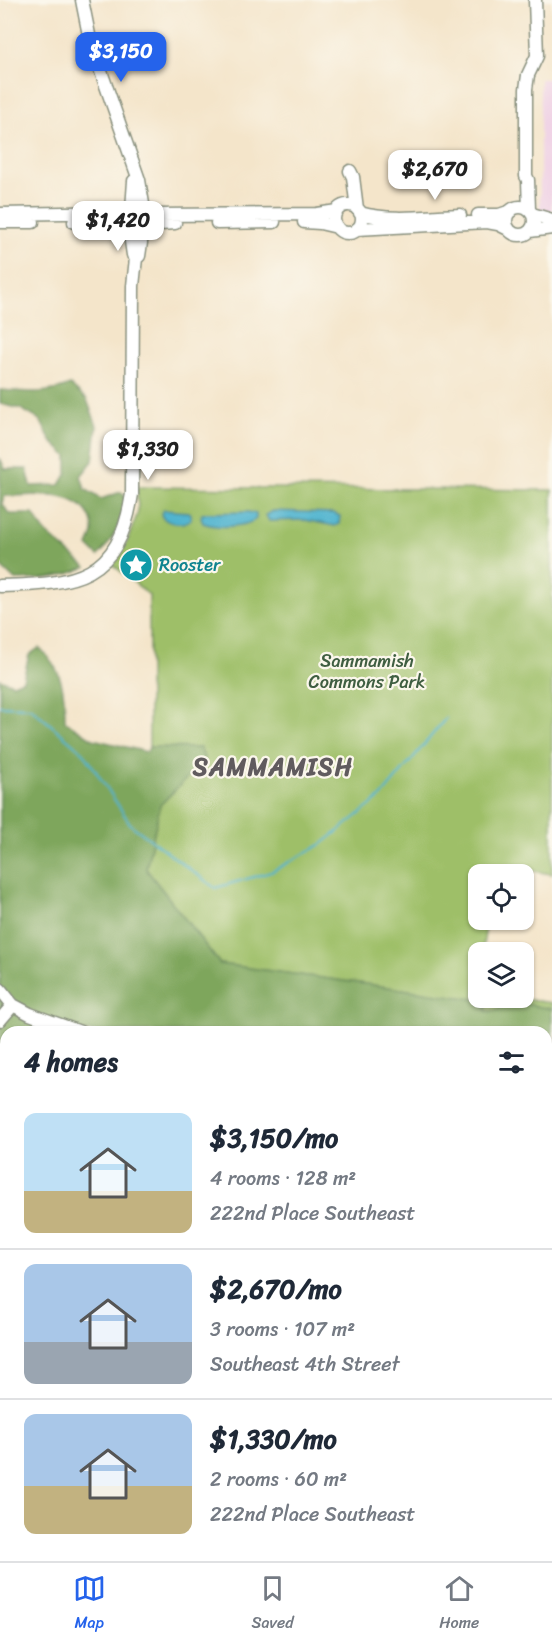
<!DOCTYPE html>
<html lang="en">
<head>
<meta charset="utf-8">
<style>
	body { margin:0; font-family:Sriracha,sans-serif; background:#f6f6f7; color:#1f2937; height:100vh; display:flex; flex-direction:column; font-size:22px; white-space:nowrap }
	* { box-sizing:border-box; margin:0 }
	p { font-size:20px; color:#747a83 }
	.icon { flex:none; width:33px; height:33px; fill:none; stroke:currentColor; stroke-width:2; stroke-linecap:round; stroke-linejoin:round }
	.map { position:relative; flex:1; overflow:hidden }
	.drawer { position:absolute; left:0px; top:1026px; width:552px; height:536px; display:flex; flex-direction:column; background:#fff; border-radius:18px 18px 0 0; box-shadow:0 2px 4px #0004 }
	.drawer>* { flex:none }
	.controls { position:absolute; left:468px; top:864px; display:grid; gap:12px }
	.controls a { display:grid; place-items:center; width:66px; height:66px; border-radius:12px; background:#fff; box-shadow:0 2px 4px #0004; font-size:30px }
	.price { position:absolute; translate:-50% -51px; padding:0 14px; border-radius:12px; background:#fff; color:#222; font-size:20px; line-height:39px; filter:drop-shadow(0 2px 3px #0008) }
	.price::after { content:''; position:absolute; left:50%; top:36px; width:18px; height:14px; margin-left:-9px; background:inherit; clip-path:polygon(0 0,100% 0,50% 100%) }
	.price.on { background:#2563eb; color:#fff }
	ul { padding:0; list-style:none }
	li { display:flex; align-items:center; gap:18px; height:150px; padding:0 24px }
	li+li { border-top:2px solid #e0e1e3 }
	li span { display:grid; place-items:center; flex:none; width:168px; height:120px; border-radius:12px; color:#555 }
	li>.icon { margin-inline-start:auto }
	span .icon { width:72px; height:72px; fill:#fffc; stroke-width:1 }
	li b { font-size:26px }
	h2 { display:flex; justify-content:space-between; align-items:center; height:72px; padding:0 24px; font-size:26px }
	.tabs { display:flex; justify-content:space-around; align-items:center; height:84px; border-top:2px solid #e0e1e3; background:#fff; font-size:16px; color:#747a83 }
	.tabs a { display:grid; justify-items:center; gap:3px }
	.tabs .on { color:#2563eb }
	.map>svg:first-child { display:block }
	.built { fill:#efd0e5 }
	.green { fill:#9ebf68; stroke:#5e7e4e; stroke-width:1.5 }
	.forest { fill:#7ea65c; stroke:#4e7248; stroke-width:1.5 }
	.water { fill:#50b4cf; stroke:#387882; stroke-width:1.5 }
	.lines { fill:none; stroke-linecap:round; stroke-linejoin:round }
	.stream { stroke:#50b4cf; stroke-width:2 }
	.minor-casing { stroke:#8a917f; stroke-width:15 }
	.minor { stroke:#fff; stroke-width:12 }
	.labels { text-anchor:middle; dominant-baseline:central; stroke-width:4.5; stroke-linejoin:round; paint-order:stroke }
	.culture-label { font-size:18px; fill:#0d838f; stroke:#fbf7ec; text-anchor:start }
	.park-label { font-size:18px; fill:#3f5e41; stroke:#fbf7ec }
	.district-label { font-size:24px; font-weight:bold; letter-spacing:1.5px; fill:#605b5e; stroke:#fbf7ec }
</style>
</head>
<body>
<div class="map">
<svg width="552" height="1561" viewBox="0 0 552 1561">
	<rect width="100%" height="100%" fill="#fbf7ec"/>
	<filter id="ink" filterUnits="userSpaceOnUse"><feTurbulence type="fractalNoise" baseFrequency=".0167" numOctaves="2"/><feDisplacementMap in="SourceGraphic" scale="12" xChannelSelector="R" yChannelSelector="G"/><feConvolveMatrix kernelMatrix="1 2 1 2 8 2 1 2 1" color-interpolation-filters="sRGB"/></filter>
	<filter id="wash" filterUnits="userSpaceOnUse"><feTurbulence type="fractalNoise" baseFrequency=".008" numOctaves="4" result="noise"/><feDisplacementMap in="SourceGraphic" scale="24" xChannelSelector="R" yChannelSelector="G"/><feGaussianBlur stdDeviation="1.35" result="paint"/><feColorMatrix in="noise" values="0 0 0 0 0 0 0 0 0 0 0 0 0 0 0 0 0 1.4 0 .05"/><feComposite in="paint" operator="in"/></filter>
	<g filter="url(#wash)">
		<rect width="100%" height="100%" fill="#f4e5ca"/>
		<path class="built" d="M 540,79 L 552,79 L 552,212 L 540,212 Z"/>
		<path class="green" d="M 137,487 L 552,490 L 552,874 L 527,870 L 524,889 L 524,874 L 478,874 L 478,920 L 487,920 L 482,952 L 478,952 L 478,972 L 474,999 L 220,964 L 146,869 L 160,805 L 205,760 L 200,748 L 149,747 L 149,595 L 112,564 L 127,542 L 138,512 Z
			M 491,998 L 516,998 L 552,1003 L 552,1009 L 509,1001 L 493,1012 L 486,1011 L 487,1005 L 490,1005 Z
			M 0,1163 L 6,1164 L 6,1556 L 90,1556 L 90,1561 L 0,1561 Z"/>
		<path class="forest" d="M 70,385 L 87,400 L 97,426 L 93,461 L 81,476 L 85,489 L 101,499 L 121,492 L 127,499 C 121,523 116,537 98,556 L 88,546 C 90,541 94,533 93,528 C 88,487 32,496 5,496 L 2,503 L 9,514 L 33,514 L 45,532 L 86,567 C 63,578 40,580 15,580 L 0,566 L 0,458 L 5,469 L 27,469 L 31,486 L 60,485 L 67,473 L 67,456 L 51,441 L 40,420 L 21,409 L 0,404 L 0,390 C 23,392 48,395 70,385 Z
			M 39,648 C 63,668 65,692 65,721 L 93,739 L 147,752 L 149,747 L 200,748 L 205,760 L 160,805 L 146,869 L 220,964 L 474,999 L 480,1000 L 481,1004 L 487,1005 L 486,1011 C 497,1013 498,1008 505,1002 L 509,1001 L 552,1009 L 552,1037 L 546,1037 L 546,1032 L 453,1032 L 446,1030 L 443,1032 L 6,1032 L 6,1164 L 0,1163 L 0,679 L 13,684 L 23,680 L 29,655 Z
			M 90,1556 L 394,1556 L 402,1561 L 90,1561 Z"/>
		<path class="water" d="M 164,510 L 188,512 L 191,514 L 191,519 C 183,526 169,524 162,517 L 161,513 Z
			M 273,511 L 333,513 L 340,516 L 339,524 L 335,526 L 305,520 L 269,521 L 266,515 Z
			M 249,512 L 256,514 L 256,519 C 245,528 216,528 203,523 L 201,518 L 202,514 L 208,513 Z"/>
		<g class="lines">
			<path class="stream" d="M 0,706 L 30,707 L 84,753 L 131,825 L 215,888 L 271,872 L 322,844 L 381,797 L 446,718
				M 0,1336 L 6,1340"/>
		</g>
	</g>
	<g filter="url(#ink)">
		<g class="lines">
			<defs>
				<path id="minor" d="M 82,0 L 90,40 L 139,180 L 144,210
					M 350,171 L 353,177 L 357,209
					M334 219a14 14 0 1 1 28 0a14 14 0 1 1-28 0Z
					M506 221a14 14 0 1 1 28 0a14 14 0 1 1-28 0Z
					M 132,209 L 134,181
					M 529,210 L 528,180 L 526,176 L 526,89 L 528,75 L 537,56 L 535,0
					M 146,213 L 158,215 L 317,214 L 337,211
					M 360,213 C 392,222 427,216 460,215
					M 0,214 L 127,212
					M 532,214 L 552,220
					M 478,215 L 499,215 L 511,211
					M 0,222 L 33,222
					M 74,222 L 115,223 L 127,225
					M 304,222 L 320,223 L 337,227
					M 217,223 L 274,222
					M 147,225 L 175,223
					M 129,228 L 133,255
					M 357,229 L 487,222 L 498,224 L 508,229
					M 530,231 L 552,228
					M 0,586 C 76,584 119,580 132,494 L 133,286 L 136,258 L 139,256 L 143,229
					M 0,989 L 13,1005 L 30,1014 L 80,1032
					M 0,1020 L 13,1005
					M 546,1210 L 552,1210
					M 546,1309 L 552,1309
					M 546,1386 L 550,1391
					M 546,1502 L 552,1502
					M 475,1561 L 475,1556"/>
			</defs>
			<use href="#minor" class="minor-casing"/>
			<use href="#minor" class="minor"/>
		</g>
	</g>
	<defs>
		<symbol id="sight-disc" viewBox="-11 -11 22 22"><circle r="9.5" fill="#0f9aa8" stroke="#fbf7ec"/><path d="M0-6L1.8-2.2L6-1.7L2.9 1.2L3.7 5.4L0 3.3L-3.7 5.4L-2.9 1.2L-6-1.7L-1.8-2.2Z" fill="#fff"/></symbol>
	</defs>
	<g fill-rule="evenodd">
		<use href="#sight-disc" x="117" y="546" width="38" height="38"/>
	</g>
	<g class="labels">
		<g class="culture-label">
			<text x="159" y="565">Rooster</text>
		</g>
		<g class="park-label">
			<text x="367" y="661">Sammamish<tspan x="367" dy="21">Commons Park</tspan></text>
		</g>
		<g class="district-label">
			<text x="273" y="767">SAMMAMISH</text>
		</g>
	</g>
</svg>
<div class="controls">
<a><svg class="icon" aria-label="locate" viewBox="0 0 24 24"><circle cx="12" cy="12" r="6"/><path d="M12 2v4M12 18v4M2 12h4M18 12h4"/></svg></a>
<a><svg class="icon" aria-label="layers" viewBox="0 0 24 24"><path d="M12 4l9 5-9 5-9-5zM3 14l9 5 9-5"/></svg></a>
</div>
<b class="price on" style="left:121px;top:83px">$3,150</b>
<b class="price" style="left:435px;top:201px">$2,670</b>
<b class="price" style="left:118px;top:252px">$1,420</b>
<b class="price" style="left:148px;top:481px">$1,330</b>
<section class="drawer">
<h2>4 homes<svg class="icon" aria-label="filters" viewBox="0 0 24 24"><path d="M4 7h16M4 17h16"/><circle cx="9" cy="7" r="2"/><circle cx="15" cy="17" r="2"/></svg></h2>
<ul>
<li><span style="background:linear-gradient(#bfe0f5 65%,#c2b280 0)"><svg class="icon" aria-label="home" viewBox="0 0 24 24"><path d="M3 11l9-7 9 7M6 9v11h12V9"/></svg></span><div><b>$3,150/mo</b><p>4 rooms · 128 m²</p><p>222nd Place Southeast</p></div></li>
<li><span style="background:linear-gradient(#a9c7e8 65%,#9aa5b1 0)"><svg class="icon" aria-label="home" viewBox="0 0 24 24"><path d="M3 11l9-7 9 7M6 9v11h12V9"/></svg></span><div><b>$2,670/mo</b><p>3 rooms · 107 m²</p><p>Southeast 4th Street</p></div></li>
<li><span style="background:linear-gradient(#a9c7e8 60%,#c2b280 0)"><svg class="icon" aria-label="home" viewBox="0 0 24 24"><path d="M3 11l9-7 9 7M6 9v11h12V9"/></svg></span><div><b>$1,330/mo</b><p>2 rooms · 60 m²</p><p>222nd Place Southeast</p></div></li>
</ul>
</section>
</div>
<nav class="tabs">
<a class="on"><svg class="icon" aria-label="map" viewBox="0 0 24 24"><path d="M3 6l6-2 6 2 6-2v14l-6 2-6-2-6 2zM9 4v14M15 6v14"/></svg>Map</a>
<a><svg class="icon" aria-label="saved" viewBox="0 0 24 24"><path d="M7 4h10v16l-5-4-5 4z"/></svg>Saved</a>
<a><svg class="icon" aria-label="home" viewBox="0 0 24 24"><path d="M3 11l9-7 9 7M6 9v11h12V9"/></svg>Home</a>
</nav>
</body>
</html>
